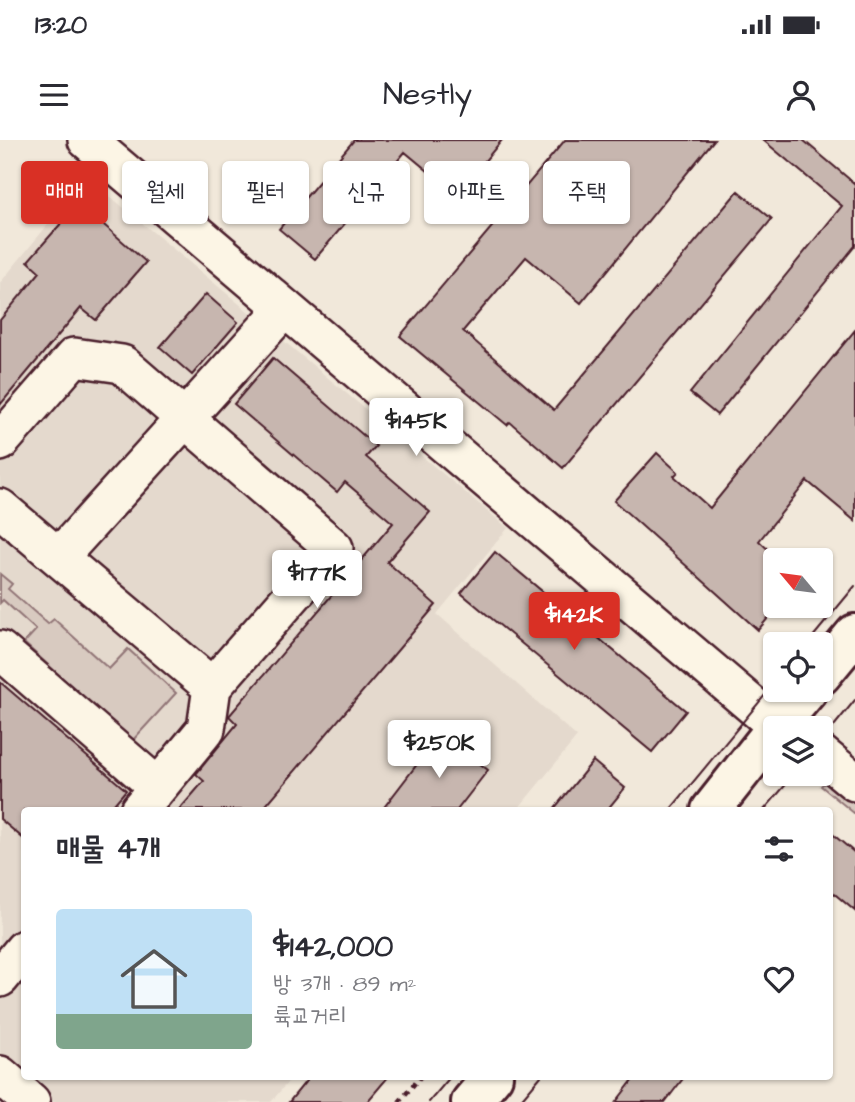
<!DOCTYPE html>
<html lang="ko">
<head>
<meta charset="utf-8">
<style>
	body { margin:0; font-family:"Architects Daughter","Poor Story",sans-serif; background:#f2f2f3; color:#2b2b33; height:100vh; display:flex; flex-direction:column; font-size:26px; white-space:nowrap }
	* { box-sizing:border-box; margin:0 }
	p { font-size:23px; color:#7c7c81 }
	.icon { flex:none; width:38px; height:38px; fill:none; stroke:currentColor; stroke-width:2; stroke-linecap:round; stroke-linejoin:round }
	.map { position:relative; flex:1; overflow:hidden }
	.panel { position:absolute; left:21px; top:667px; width:812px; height:273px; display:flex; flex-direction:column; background:#fff; border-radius:7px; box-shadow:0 2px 5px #0004 }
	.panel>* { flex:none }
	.top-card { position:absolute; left:21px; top:21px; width:814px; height:63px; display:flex; gap:14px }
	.needle { width:46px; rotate:299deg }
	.fabs { position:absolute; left:763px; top:408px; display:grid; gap:14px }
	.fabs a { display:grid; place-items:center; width:70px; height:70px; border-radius:7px; background:#fff; box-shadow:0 2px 5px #0004; font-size:35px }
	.price { position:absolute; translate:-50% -60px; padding:0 16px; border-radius:7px; background:#fff; color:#222; font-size:23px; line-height:46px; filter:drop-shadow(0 2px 4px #0008) }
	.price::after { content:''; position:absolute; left:50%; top:42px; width:21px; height:16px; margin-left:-10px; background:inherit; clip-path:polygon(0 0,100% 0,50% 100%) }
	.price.current { background:#d93025; color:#fff }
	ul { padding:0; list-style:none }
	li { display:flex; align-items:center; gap:21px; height:175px; padding:0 35px }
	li+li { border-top:2px solid #e1e1e2 }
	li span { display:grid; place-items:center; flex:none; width:196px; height:140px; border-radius:7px; color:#555 }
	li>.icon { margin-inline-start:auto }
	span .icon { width:84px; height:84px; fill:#fffc; stroke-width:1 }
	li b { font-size:30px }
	h2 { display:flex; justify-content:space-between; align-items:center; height:84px; padding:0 35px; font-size:30px }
	.tag { padding:0 24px; border-radius:7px; background:#fff; box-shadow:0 2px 5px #0004; font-size:24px; line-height:63px }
	.tag.current { background:#d93025; color:#fff }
	.status { display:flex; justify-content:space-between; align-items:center; height:49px; padding:0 35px; background:#fff; direction:ltr }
	.status svg { height:19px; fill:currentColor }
	header { display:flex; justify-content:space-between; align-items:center; height:91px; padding:0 35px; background:#fff; font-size:32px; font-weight:600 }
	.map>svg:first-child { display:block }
	.built { fill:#e4d9cd }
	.green { fill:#d8cac0; stroke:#917476; stroke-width:2 }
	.building { fill:#c7b6af; stroke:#4a1f2b; stroke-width:2 }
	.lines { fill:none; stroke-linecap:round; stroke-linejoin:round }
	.minor-casing { stroke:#4a1f2b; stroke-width:42 }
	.major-casing { stroke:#4a1f2b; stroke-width:44 }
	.path { stroke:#4a1f2b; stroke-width:4.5; stroke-dasharray:5 5; stroke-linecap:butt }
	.minor { stroke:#fcf5e5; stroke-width:37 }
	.major { stroke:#fcf5e5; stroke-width:38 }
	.tram { stroke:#4a1f2b; stroke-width:2 }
</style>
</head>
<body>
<div class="status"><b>13:20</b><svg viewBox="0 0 49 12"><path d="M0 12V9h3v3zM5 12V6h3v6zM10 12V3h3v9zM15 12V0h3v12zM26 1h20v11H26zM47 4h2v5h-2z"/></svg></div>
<header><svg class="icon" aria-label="menu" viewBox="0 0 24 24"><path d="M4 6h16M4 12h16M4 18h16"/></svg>Nestly<svg class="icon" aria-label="person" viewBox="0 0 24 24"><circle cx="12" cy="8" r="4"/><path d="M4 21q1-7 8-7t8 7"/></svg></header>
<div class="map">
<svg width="855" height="962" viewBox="0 0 855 962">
	<rect width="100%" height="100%" fill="#f1e8da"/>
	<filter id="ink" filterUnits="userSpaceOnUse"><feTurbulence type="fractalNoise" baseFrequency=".0143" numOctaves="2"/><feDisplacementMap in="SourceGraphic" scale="14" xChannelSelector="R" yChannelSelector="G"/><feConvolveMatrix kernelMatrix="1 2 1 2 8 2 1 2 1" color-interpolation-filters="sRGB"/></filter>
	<g filter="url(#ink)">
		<path class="built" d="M 87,37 L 508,388 L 437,474 L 577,597 L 517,670 L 24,670 L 24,936 L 293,936 L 271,962 L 0,962 L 0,143 Z"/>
		<path class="green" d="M 0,434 L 12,444 L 8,449 L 48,484 L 54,479 L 109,529 L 128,509 L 176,553 L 132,601 L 24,503 L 36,490 L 3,460 L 0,463 Z
			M 830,637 L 855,658 L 855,674 L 821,646 Z"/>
		<path class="building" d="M 354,0 L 502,0 L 457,55 L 405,12 L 315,119 L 279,89 Z
			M 565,0 L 714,0 L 581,163 L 526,117 L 463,191 L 554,270 L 738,51 L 772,79 L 563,328 L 510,282 L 507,285 L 400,196 Z
			M 763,0 L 803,0 L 855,44 L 855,106 L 717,275 L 690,253 L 842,66 Z
			M 79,63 L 146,122 L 96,180 L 81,168 L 0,265 L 0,180 L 40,132 L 28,121 Z
			M 206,154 L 238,182 L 192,235 L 160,207 Z
			M 855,190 L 855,381 L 807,341 L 759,401 L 775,416 L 775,470 L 758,490 L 614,361 L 657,313 L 678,332 L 674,336 L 710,368 Z
			M 273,218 L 376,306 L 366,317 L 430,372 L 387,422 L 436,465 L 262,670 L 179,670 L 204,641 L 196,634 L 237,584 L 229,576 L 393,383 L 345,342 L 337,352 L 234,264 Z
			M 495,412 L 686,571 L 652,612 L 461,453 Z
			M 0,542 L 126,650 L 109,670 L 24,670 L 24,699 L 0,679 Z
			M 441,593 L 488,630 L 457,670 L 382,670 Z
			M 593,621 L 625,648 L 607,670 L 553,670 Z
			M 830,692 L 855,713 L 855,771 L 830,750 Z
			M 310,936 L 389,936 L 367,962 L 289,962 Z
			M 636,936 L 685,936 L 665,962 L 616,962 Z"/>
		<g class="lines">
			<defs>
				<path id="minor" d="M 87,0 L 779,588
					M 0,302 L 74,217 L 122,224 L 334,408 L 212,547 L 206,589 L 139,670
					M 0,368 L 212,547
					M 59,417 L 285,168
					M 0,510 L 158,647
					M 821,614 L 855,642
					M 0,838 L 24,809
					M 0,935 L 31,962"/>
				<path id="major" d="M 821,535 L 855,494
					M 776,588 L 808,550
					M 711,670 L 775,589
					M 471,962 L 493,936"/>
			</defs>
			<use href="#minor" class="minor-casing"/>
			<use href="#major" class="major-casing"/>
			<path class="path" d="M 399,962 L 421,936"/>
			<use href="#minor" class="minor"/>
			<use href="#major" class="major"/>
			<path class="tram" d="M 807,504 L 855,446
				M 821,602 L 855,560
				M 670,670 L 775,543
				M 764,670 L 795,634
				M 429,962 L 451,936
				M 519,962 L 541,936"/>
		</g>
	</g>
</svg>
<div class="fabs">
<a><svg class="needle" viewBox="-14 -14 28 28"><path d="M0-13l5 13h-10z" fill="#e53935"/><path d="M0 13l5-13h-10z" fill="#7c7c81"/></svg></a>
<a><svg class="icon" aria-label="locate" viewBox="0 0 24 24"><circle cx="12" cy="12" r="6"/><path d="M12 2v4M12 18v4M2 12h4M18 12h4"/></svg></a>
<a><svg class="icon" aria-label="layers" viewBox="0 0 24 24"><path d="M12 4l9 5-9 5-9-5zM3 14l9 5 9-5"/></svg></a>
</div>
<b class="price" style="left:416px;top:318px">$145K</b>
<b class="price" style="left:317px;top:470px">$177K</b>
<b class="price current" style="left:574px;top:512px">$142K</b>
<b class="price" style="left:439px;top:640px">$250K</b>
<div class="top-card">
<a class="tag current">매매</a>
<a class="tag">월세</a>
<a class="tag">필터</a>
<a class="tag">신규</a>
<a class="tag">아파트</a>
<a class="tag">주택</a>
</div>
<section class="panel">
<h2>매물 4개<svg class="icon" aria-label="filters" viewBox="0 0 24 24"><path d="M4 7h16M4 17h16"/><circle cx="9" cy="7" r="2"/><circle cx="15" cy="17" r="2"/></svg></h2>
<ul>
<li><span style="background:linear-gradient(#bfe0f5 75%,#7fa58c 0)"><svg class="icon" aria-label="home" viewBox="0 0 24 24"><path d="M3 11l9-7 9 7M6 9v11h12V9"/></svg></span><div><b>$142,000</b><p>방 3개 · 89 m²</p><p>륙교거리</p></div><svg class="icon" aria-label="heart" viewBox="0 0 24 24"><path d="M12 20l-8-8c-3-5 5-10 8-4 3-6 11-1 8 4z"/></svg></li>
</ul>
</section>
</div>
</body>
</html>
